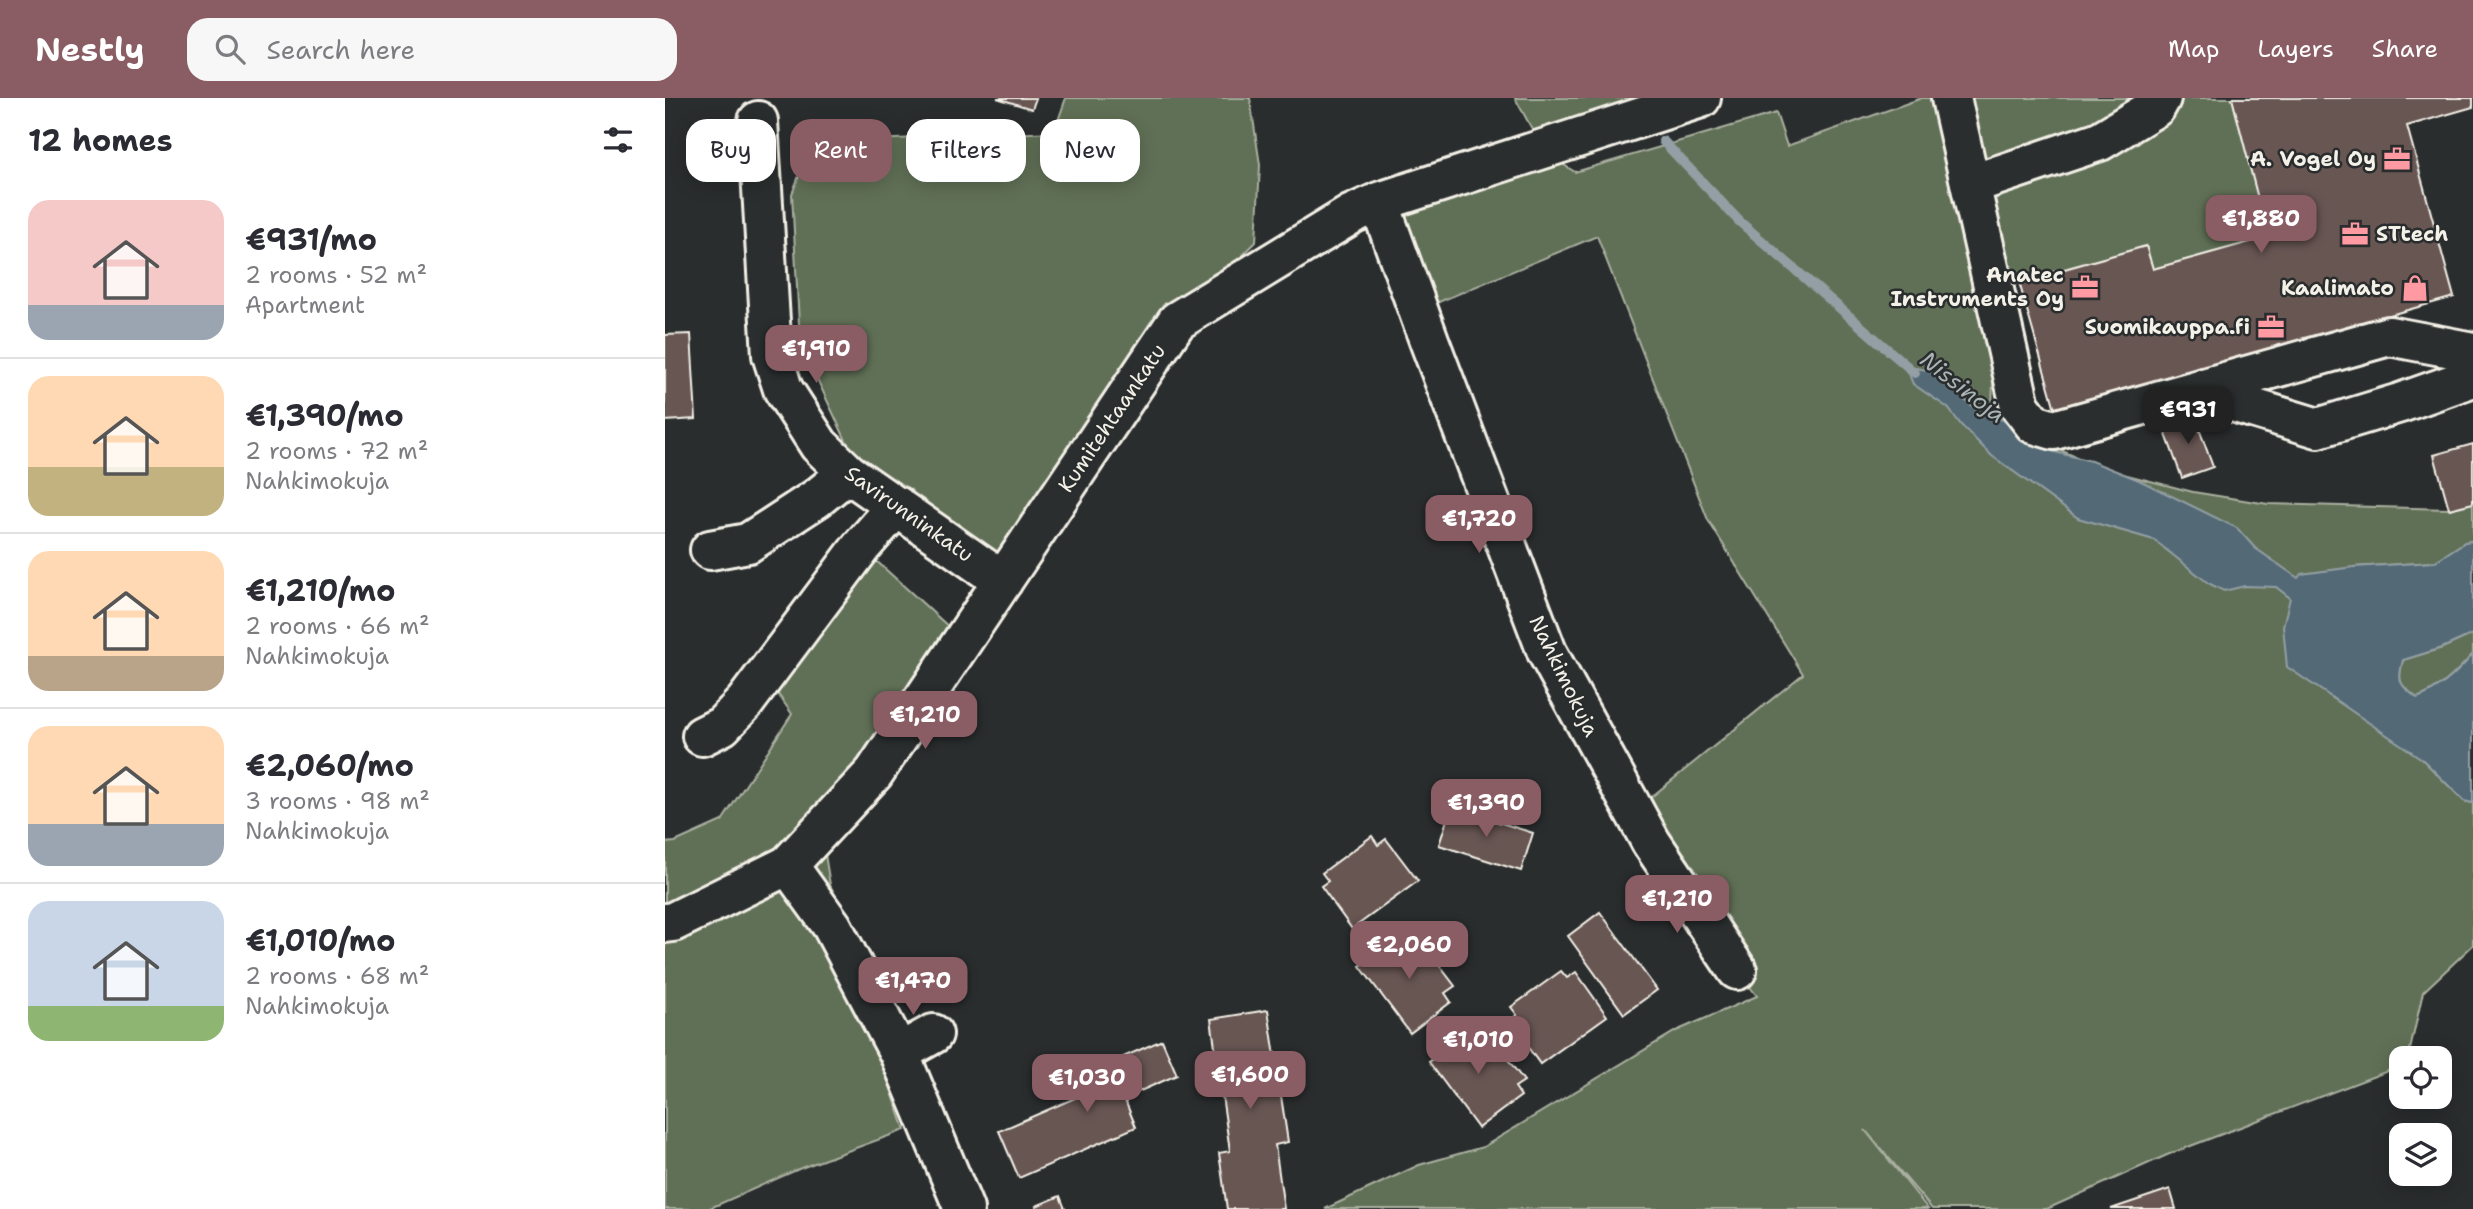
<!DOCTYPE html>
<html lang="en">
<head>
<meta charset="utf-8">
<style>
	body { margin:0; font-family:"Shantell Sans",sans-serif; background:#f7f7f7; color:#2b2b33; height:100vh; display:flex; flex-direction:column; font-size:26px; white-space:nowrap }
	* { box-sizing:border-box; margin:0 }
	p { font-size:23px; color:#7c7c81 }
	.icon { flex:none; width:38px; height:38px; fill:none; stroke:currentColor; stroke-width:2; stroke-linecap:round; stroke-linejoin:round }
	.map { position:relative; flex:1; overflow:hidden }
	.side { display:flex; flex-direction:column; background:#fff; width:665px }
	.side>* { flex:none }
	.banner { position:absolute; left:21px; top:21px; width:665px; height:63px; display:flex; gap:14px }
	.fabs { position:absolute; left:1724px; top:948px; display:grid; gap:14px }
	.fabs a { display:grid; place-items:center; width:63px; height:63px; border-radius:14px; background:#fff; box-shadow:0 4px 18px #0003; font-size:35px }
	.price { position:absolute; translate:-50% -60px; padding:0 16px; border-radius:14px; background:#8a5d65; color:#fff; font-size:23px; line-height:46px; filter:drop-shadow(0 2px 4px #0008) }
	.price::after { content:''; position:absolute; left:50%; top:42px; width:21px; height:16px; margin-left:-10px; background:inherit; clip-path:polygon(0 0,100% 0,50% 100%) }
	.price.selected { background:#222; color:#fff }
	ul { padding:0; list-style:none }
	li { display:flex; align-items:center; gap:21px; height:175px; padding:0 28px }
	li+li { border-top:2px solid #e1e1e2 }
	li span { display:grid; place-items:center; flex:none; width:196px; height:140px; border-radius:21px; color:#555 }
	li>.icon { margin-inline-start:auto }
	span .icon { width:84px; height:84px; fill:#fffc; stroke-width:1 }
	li b { font-size:30px }
	h2 { display:flex; justify-content:space-between; align-items:center; height:84px; padding:0 28px; font-size:30px }
	.pill { padding:0 24px; border-radius:21px; background:#fff; box-shadow:0 4px 18px #0003; font-size:24px; line-height:63px }
	.pill.selected { background:#8a5d65; color:#fff }
	header { display:flex; align-items:center; gap:42px; box-sizing:border-box; height:98px; padding:0 35px; background:#8a5d65; color:#fff }
	header strong { font-size:33px }
	nav { display:flex; gap:38px; margin-inline-start:auto; font-size:24px }
	.search { width:490px; height:63px; background:#f7f7f7; display:flex; align-items:center; gap:18px; box-sizing:border-box; padding:0 24px; border-radius:21px; color:#7c7c81; font-size:26px }
	main { display:flex; flex:1; min-height:0 }
	.map>svg:first-child { display:block }
	.green { fill:#616f57; stroke:#aab0a0; stroke-width:2 }
	.water { fill:#526976; stroke:#939fa4; stroke-width:2 }
	.lines { fill:none; stroke-linecap:round; stroke-linejoin:round }
	.stream { stroke:#939fa4; stroke-width:10 }
	.building { fill:#685653; stroke:#f4f1e8; stroke-width:2 }
	.minor-casing { stroke:#f4f1e8; stroke-width:44 }
	.minor { stroke:#2a2d2e; stroke-width:38 }
	.labels { text-anchor:middle; dominant-baseline:central; stroke-width:5; stroke-linejoin:round; paint-order:stroke }
	.poi-label { font-size:21px; font-weight:bold; fill:#f4f1e8; stroke:#2a2d2e; text-anchor:end }
	.street-label { font-size:21px; fill:#f4f1e8; stroke:#2a2d2e }
	.water-label { font-size:23px; font-style:italic; fill:#abb4b5; stroke:#2a2d2e }
</style>
</head>
<body>
<header>
<strong>Nestly</strong>
<div class="search"><svg class="icon" aria-label="search" viewBox="0 0 24 24"><circle cx="10" cy="10" r="6"/><path d="M15 15l6 6"/></svg>Search here</div>
<nav><a>Map</a><a>Layers</a><a>Share</a></nav>
</header>
<main>
<section class="side">
<h2>12 homes<svg class="icon" aria-label="filters" viewBox="0 0 24 24"><path d="M4 7h16M4 17h16"/><circle cx="9" cy="7" r="2"/><circle cx="15" cy="17" r="2"/></svg></h2>
<ul>
<li><span style="background:linear-gradient(#f6c9c9 75%,#9aa5b1 0)"><svg class="icon" aria-label="home" viewBox="0 0 24 24"><path d="M3 11l9-7 9 7M6 9v11h12V9"/></svg></span><div><b>€931/mo</b><p>2 rooms · 52 m²</p><p>Apartment</p></div></li>
<li><span style="background:linear-gradient(#ffd9b3 65%,#c2b280 0)"><svg class="icon" aria-label="home" viewBox="0 0 24 24"><path d="M3 11l9-7 9 7M6 9v11h12V9"/></svg></span><div><b>€1,390/mo</b><p>2 rooms · 72 m²</p><p>Nahkimokuja</p></div></li>
<li><span style="background:linear-gradient(#ffd9b3 75%,#b9a48a 0)"><svg class="icon" aria-label="home" viewBox="0 0 24 24"><path d="M3 11l9-7 9 7M6 9v11h12V9"/></svg></span><div><b>€1,210/mo</b><p>2 rooms · 66 m²</p><p>Nahkimokuja</p></div></li>
<li><span style="background:linear-gradient(#ffd9b3 70%,#9aa5b1 0)"><svg class="icon" aria-label="home" viewBox="0 0 24 24"><path d="M3 11l9-7 9 7M6 9v11h12V9"/></svg></span><div><b>€2,060/mo</b><p>3 rooms · 98 m²</p><p>Nahkimokuja</p></div></li>
<li><span style="background:linear-gradient(#c9d6e8 75%,#8fb573 0)"><svg class="icon" aria-label="home" viewBox="0 0 24 24"><path d="M3 11l9-7 9 7M6 9v11h12V9"/></svg></span><div><b>€1,010/mo</b><p>2 rooms · 68 m²</p><p>Nahkimokuja</p></div></li>
</ul>
</section>
<div class="map">
<svg width="1808" height="1111" viewBox="0 0 1808 1111">
	<rect width="100%" height="100%" fill="#2a2d2e"/>
	<filter id="ink" filterUnits="userSpaceOnUse"><feTurbulence type="fractalNoise" baseFrequency=".0143" numOctaves="2"/><feDisplacementMap in="SourceGraphic" scale="14" xChannelSelector="R" yChannelSelector="G"/><feConvolveMatrix kernelMatrix="1 2 1 2 8 2 1 2 1" color-interpolation-filters="sRGB"/></filter>
	<g filter="url(#ink)">
		<path class="green" d="M 401,0 L 585,0 L 595,67 L 591,144 L 512,223 L 338,483 L 203,372 L 185,351 L 135,245 L 127,96 L 148,42 L 208,42 L 389,34 Z
			M 850,0 L 991,0 L 872,40 Z
			M 1257,0 L 1567,0 L 1603,139 L 1488,171 L 1481,148 L 1309,196 L 1328,280 L 1327,315 L 1360,337 L 1439,371 L 1528,394 L 1603,406 L 1784,411 L 1808,405 L 1808,443 L 1800,444 L 1770,464 L 1689,469 L 1757,661 L 1799,703 L 1808,705 L 1808,847 L 1758,894 L 1743,961 L 1736,961 L 1736,968 L 1502,1057 L 1382,1111 L 1267,1111 L 1200,1032 L 1263,1111 L 660,1111 L 754,1067 L 818,1049 L 1011,933 L 1092,898 L 1072,872 L 969,713 L 1138,576 L 1043,422 L 932,138 L 769,206 L 724,112 L 891,62 L 910,74 L 1111,15 L 1122,48 Z
			M 207,459 L 298,542 L 156,732 L 165,787 L 190,838 L 157,851 L 191,907 L 214,957 L 240,1032 L 136,1070 L 43,1111 L 0,1111 L 0,745 L 10,744 L 57,723 L 127,616 L 108,589 Z
			M 1808,536 L 1808,556 C 1792,574 1775,592 1752,600 C 1734,586 1732,584 1738,562 L 1777,550 Z"/>
		<path class="water" d="M 1241,268 L 1266,273 L 1308,309 L 1338,322 L 1360,339 L 1386,353 L 1426,363 L 1474,382 L 1572,430 L 1590,450 L 1633,480 L 1636,476 L 1689,469 L 1769,464 L 1800,444 L 1808,443 L 1808,536 L 1777,550 L 1738,562 C 1732,584 1734,586 1752,600 C 1775,592 1793,574 1808,556 L 1808,705 L 1799,703 L 1757,661 L 1622,569 L 1618,528 L 1625,500 L 1611,489 L 1580,488 L 1559,493 L 1543,485 L 1489,442 L 1413,420 L 1327,358 L 1297,328 L 1283,310 L 1248,286 Z"/>
		<g class="lines">
			<path class="stream" d="M 998,43 L 1075,124 L 1250,275"/>
		</g>
		<path class="building" d="M 332,0 L 371,0 L 367,11 Z
			M 1567,0 L 1808,0 L 1808,9 L 1742,28 L 1789,199 L 1390,311 L 1354,184 L 1481,148 L 1488,171 L 1603,139 Z
			M 26,236 L 31,321 L 0,323 L 0,237 Z
			M 1529,317 L 1548,369 L 1517,380 L 1498,328 Z
			M 1808,346 L 1808,405 L 1784,411 L 1769,357 Z
			M 786,709 L 868,735 L 856,773 L 774,747 Z
			M 707,738 L 713,747 L 721,741 L 753,783 L 687,831 L 656,788 L 663,783 L 657,775 Z
			M 935,814 L 992,892 L 959,916 L 903,838 Z
			M 738,836 L 744,844 L 752,838 L 790,888 L 780,895 L 786,904 L 745,935 L 695,868 Z
			M 896,873 L 902,880 L 911,874 L 942,918 L 875,966 L 844,923 L 852,917 L 846,909 Z
			M 603,912 L 623,1044 L 610,1047 L 619,1111 L 562,1111 L 554,1055 L 565,1053 L 546,921 Z
			M 807,931 L 814,940 L 822,934 L 859,983 L 850,989 L 856,998 L 813,1030 L 764,964 Z
			M 497,942 L 512,977 L 459,1000 L 471,1029 L 354,1080 L 334,1033 L 447,984 L 440,967 Z
			M 1505,1091 L 1511,1111 L 1446,1111 Z
			M 395,1098 L 400,1111 L 372,1111 L 371,1108 Z"/>
		<g class="lines">
			<defs>
				<path id="minor" d="M 1286,0 L 1355,308 L 1369,326 L 1389,332 L 1724,238 L 1808,254
					M 93,23 L 107,257 L 118,291 L 154,347 L 183,375 L 338,483
					M 1307,86 L 1435,43 L 1491,9 L 1496,0
					M 714,104 L 765,245 L 882,554 L 986,744 L 1072,872
					M 1532,293 L 1653,330 L 1735,305 L 1808,279
					M 45,452 L 83,445 L 152,400 L 183,375
					M 37,638 L 57,628 L 80,604 L 196,449 L 232,408
					M 123,767 L 167,828 L 234,955 L 299,1111
					M 0,825 L 8,824 L 123,767 L 209,675 L 512,223 L 687,116 L 714,104 L 1036,0
					M 234,955 L 268,936"/>
			</defs>
			<use href="#minor" class="minor-casing"/>
			<use href="#minor" class="minor"/>
		</g>
	</g>
	<defs>
		<symbol id="office-bare" viewBox="-9 -9 18 18"><path d="M-6-3h4V-5.5h4V-3h4V5H-6ZM-1-4.5V-3h2v-1.5ZM-6 0V1H6V0Z" fill="#ff9aa2" stroke="#2a2d2e" stroke-width="2.5" paint-order="stroke"/></symbol>
		<symbol id="shop-bare" viewBox="-9 -9 18 18"><path d="M-5-2.5h2.3a2.7 3.5 0 0 1 5.4 0H5L5.5 6h-11ZM-1.5-2.5h3a1.5 2.3 0 0 0-3 0Z" fill="#ff9aa2" stroke="#2a2d2e" stroke-width="2.5" paint-order="stroke"/></symbol>
	</defs>
	<g fill-rule="evenodd">
		<use href="#office-bare" x="1713" y="42" width="38" height="38"/>
		<use href="#office-bare" x="1671" y="117" width="38" height="38"/>
		<use href="#office-bare" x="1401" y="170" width="38" height="38"/>
		<use href="#shop-bare" x="1731" y="171" width="38" height="38"/>
		<use href="#office-bare" x="1587" y="210" width="38" height="38"/>
	</g>
	<g class="labels">
		<g class="poi-label">
			<text x="1711" y="61">A. Vogel Oy</text>
			<text x="1711" y="136" text-anchor="start">STtech</text>
			<text x="1399" y="177">Anatec<tspan x="1399" dy="24">Instruments Oy</tspan></text>
			<text x="1729" y="190">Kaalimato</text>
			<text x="1585" y="229">Suomikauppa.fi</text>
		</g>
		<g class="street-label">
			<text transform="translate(447 320) rotate(-56)">Kumitehtaankatu</text>
			<text transform="translate(244 416) rotate(35)">Savirunninkatu</text>
			<text transform="translate(899 578) rotate(64)">Nahkimokuja</text>
		</g>
		<g class="water-label">
			<text transform="translate(1298 289) rotate(38)">Nissinoja</text>
		</g>
	</g>
</svg>
<div class="fabs">
<a><svg class="icon" aria-label="locate" viewBox="0 0 24 24"><circle cx="12" cy="12" r="6"/><path d="M12 2v4M12 18v4M2 12h4M18 12h4"/></svg></a>
<a><svg class="icon" aria-label="layers" viewBox="0 0 24 24"><path d="M12 4l9 5-9 5-9-5zM3 14l9 5 9-5"/></svg></a>
</div>
<b class="price" style="left:1596px;top:157px">€1,880</b>
<b class="price" style="left:151px;top:287px">€1,910</b>
<b class="price selected" style="left:1523px;top:348px">€931</b>
<b class="price" style="left:814px;top:457px">€1,720</b>
<b class="price" style="left:260px;top:653px">€1,210</b>
<b class="price" style="left:821px;top:741px">€1,390</b>
<b class="price" style="left:1012px;top:837px">€1,210</b>
<b class="price" style="left:744px;top:883px">€2,060</b>
<b class="price" style="left:248px;top:919px">€1,470</b>
<b class="price" style="left:813px;top:978px">€1,010</b>
<b class="price" style="left:585px;top:1013px">€1,600</b>
<b class="price" style="left:422px;top:1016px">€1,030</b>
<div class="banner">
<a class="pill">Buy</a>
<a class="pill selected">Rent</a>
<a class="pill">Filters</a>
<a class="pill">New</a>
</div>
</div>
</main>
</body>
</html>
